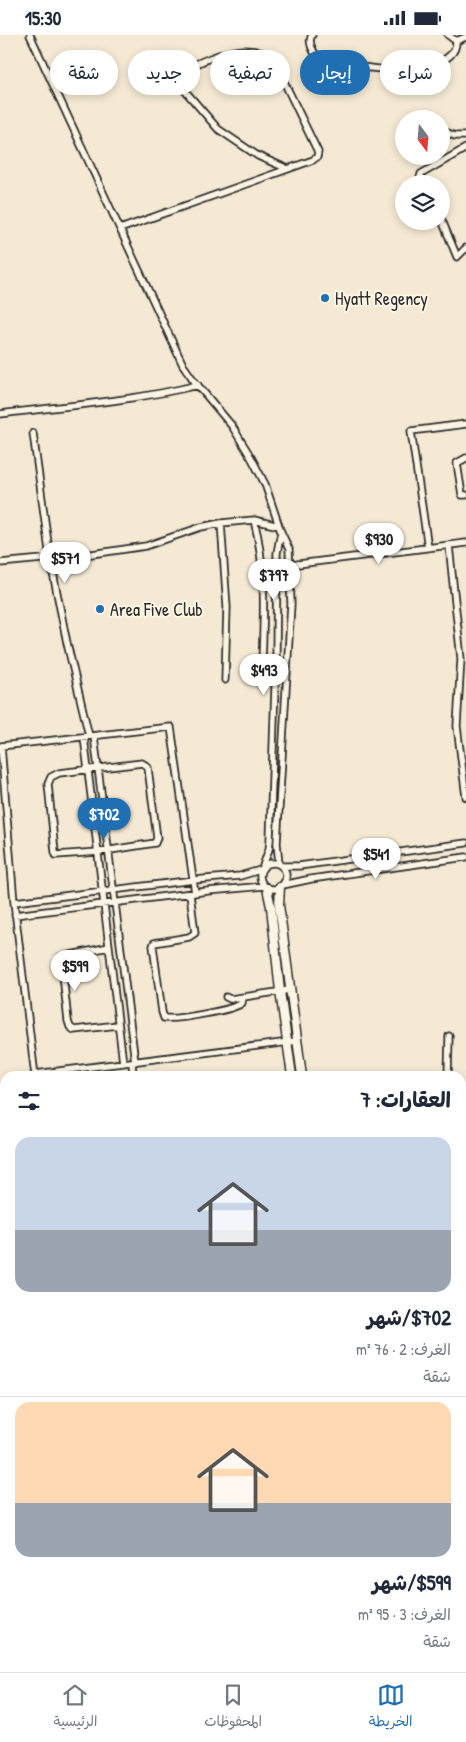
<!DOCTYPE html>
<html lang="ar">
<head>
<meta charset="utf-8">
<style>
	body { margin:0; font-family:"Patrick Hand","Playpen Sans Arabic",sans-serif; background:#f2f2f3; color:#1f2937; direction:rtl; height:100vh; display:flex; flex-direction:column; font-size:19px; white-space:nowrap }
	* { box-sizing:border-box; margin:0 }
	p { font-size:16px; color:#747a83 }
	.icon { flex:none; width:28px; height:28px; fill:none; stroke:currentColor; stroke-width:2; stroke-linecap:round; stroke-linejoin:round }
	.map { position:relative; flex:1; overflow:hidden; direction:ltr }
	.panel { position:absolute; left:0px; top:1036px; width:466px; height:601px; display:flex; flex-direction:column; background:#fff; border-radius:15px 15px 0 0; box-shadow:0 2px 8px #0003; direction:rtl }
	.panel>* { flex:none }
	.hud { position:absolute; left:15px; top:15px; width:436px; height:45px; direction:rtl; display:flex; gap:10px }
	.needle { width:32px; rotate:164deg }
	.fabs { position:absolute; left:395px; top:75px; display:grid; gap:10px }
	.fabs a { display:grid; place-items:center; width:55px; height:55px; border-radius:50%; background:#fff; box-shadow:0 2px 8px #0003; font-size:25px }
	.price { position:absolute; translate:-50% -42px; padding:0 11px; border-radius:18px; background:#fff; color:#222; font-size:16px; line-height:32px; filter:drop-shadow(0 1px 2px #0008) }
	.price::after { content:''; position:absolute; left:50%; top:30px; width:15px; height:11px; margin-left:-8px; background:inherit; clip-path:polygon(0 0,100% 0,50% 100%) }
	.price.on { background:#1f6fb2; color:#fff }
	ul { padding:0; list-style:none }
	li { display:grid; align-content:center; gap:10px; height:265px; padding:0 15px }
	li+li { border-top:1px solid #e0e1e3 }
	li span { display:grid; place-items:center; height:155px; border-radius:15px; color:#555 }
	li>.icon { margin-inline-start:auto }
	span .icon { width:90px; height:90px; fill:#fffc; stroke-width:1 }
	li b { font-size:21px }
	h2 { display:flex; justify-content:space-between; align-items:center; height:60px; padding:0 15px; font-size:21px }
	.pill { padding:0 18px; border-radius:22px; background:#fff; box-shadow:0 2px 8px #0003; font-size:18px; line-height:45px }
	.pill.on { background:#1f6fb2; color:#fff }
	.status { display:flex; justify-content:space-between; align-items:center; height:35px; padding:0 25px; background:#fff; direction:ltr }
	.status svg { height:14px; fill:currentColor }
	.dock { display:flex; justify-content:space-around; align-items:center; height:70px; border-top:1px solid #e0e1e3; background:#fff; font-size:14px; color:#747a83 }
	.dock a { display:grid; justify-items:center; gap:2px }
	.dock .on { color:#1f6fb2 }
	.map>svg:first-child { display:block }
	.green { fill:#aae0a2; stroke:#6a8666 }
	.lines { fill:none; stroke-linecap:round; stroke-linejoin:round }
	.minor-casing { stroke:#2b2b2b; stroke-width:9 }
	.tertiary-casing { stroke:#2b2b2b; stroke-width:11 }
	.primary-casing { stroke:#2b2b2b; stroke-width:12 }
	.minor { stroke:#fcf5e5; stroke-width:5.5 }
	.tertiary { stroke:#fcf5e5; stroke-width:8 }
	.primary { stroke:#fcf5e5; stroke-width:9 }
	.poi-dot { fill:#1f6fb2; stroke:#fcf5e5; stroke-width:2 }
	.labels { text-anchor:middle; dominant-baseline:central; stroke-width:4; stroke-linejoin:round; paint-order:stroke }
	.poi-label { font-size:18px; fill:#2b2b2b; stroke:#fcf5e5; text-anchor:start }
</style>
</head>
<body>
<div class="status"><b>15:30</b><svg viewBox="0 0 49 12"><path d="M0 12V9h3v3zM5 12V6h3v6zM10 12V3h3v9zM15 12V0h3v12zM26 1h20v11H26zM47 4h2v5h-2z"/></svg></div>
<div class="map">
<svg width="466" height="1637" viewBox="0 0 466 1637">
	<rect width="100%" height="100%" fill="#f5e9d3"/>
	<filter id="ink" filterUnits="userSpaceOnUse"><feTurbulence type="fractalNoise" baseFrequency=".02" numOctaves="2"/><feDisplacementMap in="SourceGraphic" scale="10" xChannelSelector="R" yChannelSelector="G"/><feConvolveMatrix kernelMatrix="1 2 1 2 8 2 1 2 1" color-interpolation-filters="sRGB"/></filter>
	<g filter="url(#ink)">
		<path class="green" d="M 347,1633 L 402,1633 C 391,1637 358,1637 347,1633 Z"/>
		<g class="lines">
			<defs>
				<path id="minor" d="M 30,0 L 183,330 L 195,347 L 232,391 L 252,424 L 265,449 L 281,497 L 289,514 L 291,569 L 277,808 L 279,829
					M 312,0 C 306,9 317,21 322,30 C 334,36 348,32 361,32 C 372,33 384,35 396,35 C 414,35 457,30 456,6
					M 448,0 L 456,6
					M 456,6 L 466,2
					M 443,96 L 455,101 L 466,101
					M 423,149 L 420,143 L 421,139 L 466,113
					M 441,183 L 457,222 L 466,213
					M 120,194 L 313,125 L 317,122 L 318,117 L 274,26 C 248,0 203,26 175,39 L 180,50 L 218,94 L 258,121 L 288,134
					M 0,379 C 66,371 133,366 198,350
					M 33,398 L 50,523 L 67,608 L 89,701
					M 466,423 L 457,428 L 462,460 L 466,460
					M 254,485 C 268,539 263,595 261,650
					M 221,488 L 227,572 L 225,645
					M 449,510 L 461,624 L 457,691 L 466,762
					M 428,513 L 411,396 L 466,389
					M 0,528 L 85,520 L 146,511 L 201,492 L 221,488 L 254,485 L 279,491
					M 290,530 L 466,508
					M 94,701 L 135,1027
					M 84,702 L 123,1028
					M 142,728 L 147,731 L 148,733 L 157,803 L 155,808 L 98,817 L 56,820 L 55,817 L 48,749 L 51,742 L 59,738 Z
					M260 841a13 13 0 1 1 26 0a13 13 0 1 1-26 0Z
					M 263,831 L 269,814 L 270,805 L 276,621 L 277,518 L 281,497
					M 282,831 L 299,831 L 466,808
					M 283,850 L 311,844 L 466,822
					M 190,859 L 195,898 L 189,902 L 154,908 L 153,911 L 162,977 L 164,983 C 176,985 234,975 242,968 L 243,962
					M 14,867 L 194,845 L 240,841 L 260,835
					M 15,880 L 208,856 L 264,851
					M 109,912 L 61,922 L 68,986 L 70,992 L 74,995 L 118,990
					M 226,962 L 230,964 L 290,955
					M 132,1027 L 133,1041
					M 35,1039 L 297,1006
					M 35,1041 L 14,867 L 1,711 L 171,692 L 195,858
					M 448,1041 L 449,1001
					M 461,1071 L 466,1070
					M 461,1103 L 466,1102
					M 461,1138 L 466,1137
					M 461,1183 L 466,1183
					M 461,1540 L 466,1539
					M 464,1637 L 466,1636"/>
				<path id="tertiary" d="M 280,852 L 279,870 L 302,1041
					M 267,853 L 271,872 L 280,956 L 292,1041"/>
				<path id="primary" d="M 461,1546 L 466,1546
					M 461,1567 L 466,1566
					M 337,1632 L 344,1637
					M 85,1637 L 110,1632
					M 184,1637 L 202,1632
					M 405,1637 L 412,1632"/>
			</defs>
			<use href="#minor" class="minor-casing"/>
			<use href="#tertiary" class="tertiary-casing"/>
			<use href="#primary" class="primary-casing"/>
			<use href="#minor" class="minor"/>
			<use href="#tertiary" class="tertiary"/>
			<use href="#primary" class="primary"/>
		</g>
	</g>
	<g class="poi-dot">
		<circle cx="325" cy="263" r="5"/>
		<circle cx="100" cy="574" r="5"/>
	</g>
	<g class="labels">
		<g class="poi-label">
			<text x="335" y="263">Hyatt Regency</text>
			<text x="110" y="574">Area Five Club</text>
		</g>
	</g>
</svg>
<div class="fabs">
<a><svg class="needle" viewBox="-14 -14 28 28"><path d="M0-13l5 13h-10z" fill="#e53935"/><path d="M0 13l5-13h-10z" fill="#747a83"/></svg></a>
<a><svg class="icon" aria-label="layers" viewBox="0 0 24 24"><path d="M12 4l9 5-9 5-9-5zM3 14l9 5 9-5"/></svg></a>
</div>
<b class="price" style="left:379px;top:530px">$930</b>
<b class="price" style="left:65px;top:549px">$571</b>
<b class="price" style="left:274px;top:566px">$797</b>
<b class="price" style="left:264px;top:661px">$493</b>
<b class="price on" style="left:104px;top:805px">$702</b>
<b class="price" style="left:376px;top:845px">$541</b>
<b class="price" style="left:75px;top:957px">$599</b>
<div class="hud">
<a class="pill">شراء</a>
<a class="pill on">إيجار</a>
<a class="pill">تصفية</a>
<a class="pill">جديد</a>
<a class="pill">شقة</a>
</div>
<section class="panel">
<h2>العقارات: 7<svg class="icon" aria-label="filters" viewBox="0 0 24 24"><path d="M4 7h16M4 17h16"/><circle cx="9" cy="7" r="2"/><circle cx="15" cy="17" r="2"/></svg></h2>
<ul>
<li><span style="background:linear-gradient(#c9d6e8 60%,#9aa5b1 0)"><svg class="icon" aria-label="home" viewBox="0 0 24 24"><path d="M3 11l9-7 9 7M6 9v11h12V9"/></svg></span><div><b>$702/شهر</b><p>الغرف: 2 · 76 m²</p><p>شقة</p></div></li>
<li><span style="background:linear-gradient(#ffd9b3 65%,#9aa5b1 0)"><svg class="icon" aria-label="home" viewBox="0 0 24 24"><path d="M3 11l9-7 9 7M6 9v11h12V9"/></svg></span><div><b>$599/شهر</b><p>الغرف: 3 · 95 m²</p><p>شقة</p></div></li>
</ul>
</section>
</div>
<nav class="dock">
<a class="on"><svg class="icon" aria-label="map" viewBox="0 0 24 24"><path d="M3 6l6-2 6 2 6-2v14l-6 2-6-2-6 2zM9 4v14M15 6v14"/></svg>الخريطة</a>
<a><svg class="icon" aria-label="saved" viewBox="0 0 24 24"><path d="M7 4h10v16l-5-4-5 4z"/></svg>المحفوظات</a>
<a><svg class="icon" aria-label="home" viewBox="0 0 24 24"><path d="M3 11l9-7 9 7M6 9v11h12V9"/></svg>الرئيسية</a>
</nav>
</body>
</html>
